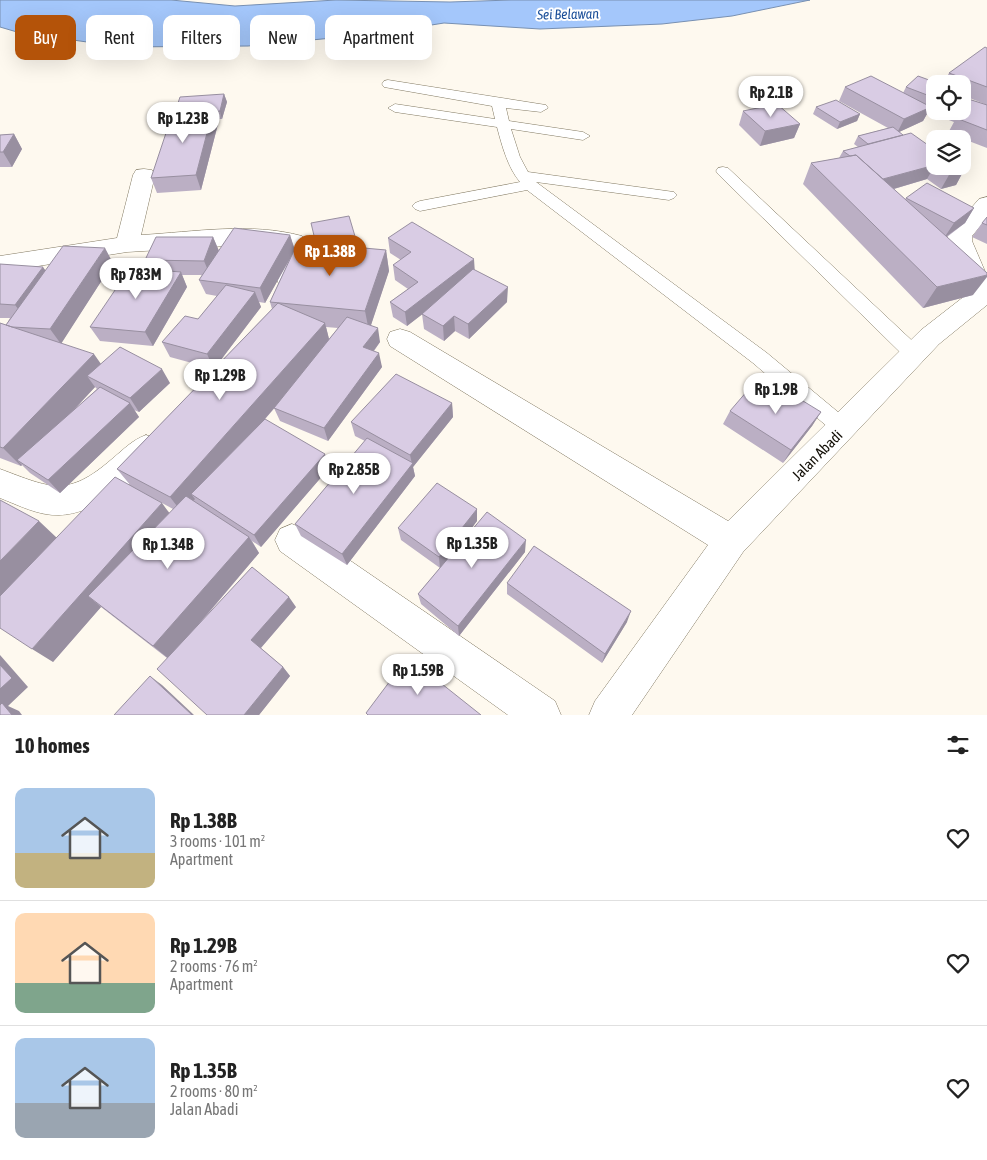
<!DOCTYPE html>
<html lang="en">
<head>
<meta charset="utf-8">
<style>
	body { margin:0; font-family:"Asap Condensed",sans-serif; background:#f6f6f6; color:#222; height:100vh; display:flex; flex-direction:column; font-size:19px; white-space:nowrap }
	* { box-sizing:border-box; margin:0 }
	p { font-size:16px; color:#767676 }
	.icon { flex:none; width:28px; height:28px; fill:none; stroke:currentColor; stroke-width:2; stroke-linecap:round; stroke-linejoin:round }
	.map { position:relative; height:715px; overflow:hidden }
	.panel { display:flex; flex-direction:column; background:#fff; flex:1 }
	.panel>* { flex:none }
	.guide { position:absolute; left:15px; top:15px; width:500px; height:45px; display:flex; gap:10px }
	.buttons { position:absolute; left:926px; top:75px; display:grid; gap:10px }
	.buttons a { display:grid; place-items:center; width:45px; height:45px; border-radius:10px; background:#fff; box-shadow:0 5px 20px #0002; font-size:25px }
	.price { position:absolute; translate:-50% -42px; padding:0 11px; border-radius:18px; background:#fff; color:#222; font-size:16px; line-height:32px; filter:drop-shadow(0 1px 2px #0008) }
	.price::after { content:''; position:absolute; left:50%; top:30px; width:15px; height:11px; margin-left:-8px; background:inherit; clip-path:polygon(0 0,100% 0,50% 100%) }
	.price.on { background:#b45309; color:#fff }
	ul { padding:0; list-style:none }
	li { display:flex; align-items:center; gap:15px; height:125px; padding:0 15px }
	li+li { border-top:1px solid #e0e0e0 }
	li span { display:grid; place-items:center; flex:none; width:140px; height:100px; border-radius:10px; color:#555 }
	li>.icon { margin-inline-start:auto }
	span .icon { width:60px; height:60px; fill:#fffc; stroke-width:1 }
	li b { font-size:21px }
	h2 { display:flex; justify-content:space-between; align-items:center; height:60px; padding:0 15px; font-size:21px }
	.pill { padding:0 18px; border-radius:10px; background:#fff; box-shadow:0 5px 20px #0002; font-size:18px; line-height:45px }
	.pill.on { background:#b45309; color:#fff }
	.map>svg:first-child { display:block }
	.water { fill:#a4c7fb; stroke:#7890b2 }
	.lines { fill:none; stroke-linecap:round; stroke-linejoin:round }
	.lane-casing { stroke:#827962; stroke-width:1 }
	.street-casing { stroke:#827962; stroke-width:1 }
	.lane { fill:#fff; fill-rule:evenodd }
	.street { fill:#fff; fill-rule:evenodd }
	.wall { fill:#bbafc4; fill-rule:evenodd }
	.shaded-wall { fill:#988fa0 }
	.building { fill:#d9cce4; stroke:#988fa0 }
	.labels { text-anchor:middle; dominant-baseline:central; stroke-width:4; stroke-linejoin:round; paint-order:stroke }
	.far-water-label { font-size:14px; font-style:italic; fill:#1b4f99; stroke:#fff }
	.street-label { font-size:15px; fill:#120e06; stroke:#fff }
</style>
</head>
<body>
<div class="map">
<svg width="987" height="715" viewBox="0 0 987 715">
	<rect width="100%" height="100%" fill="#fef9ef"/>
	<path class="water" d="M 0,0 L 171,0 L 235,6 L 336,0 L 450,2 L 511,0 L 810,0 L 732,16 L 662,24 L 540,29 L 444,23 L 375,34 L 248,46 L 122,47 L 17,32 L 0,27 Z"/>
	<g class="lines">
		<defs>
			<path id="lane" d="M 388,80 L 546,105 L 548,108 L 541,112 L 506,108 L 509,121 L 583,132 L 590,136 L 583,140 L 511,129 L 520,157 L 528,172 L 674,192 L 677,195 L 674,198 L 669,200 L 536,182 L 767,353 L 850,422 L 853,428 L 850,434 L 843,436 L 836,434 L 753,363 L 527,190 L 420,211 L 415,209 L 412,206 L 415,203 L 420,201 L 520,182 C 508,168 502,146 497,127 L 395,112 L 388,108 L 395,104 L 495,119 L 492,106 L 384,87 L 382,84 L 384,81 Z
				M 723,167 L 728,168 L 921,349 L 923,354 L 921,359 L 914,361 L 907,359 L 718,174 L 716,171 L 718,168 Z"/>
			<path id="street" d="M 144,169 L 152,170 L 155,175 L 141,235 C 194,232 251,222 302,236 L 313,256 L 298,286 L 289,289 L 280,286 L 277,280 L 289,256 L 285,247 L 244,245 L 127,252 L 0,272 L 0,256 L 117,238 L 133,175 L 136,170 Z
				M 987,197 L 987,218 L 972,236 L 972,241 L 987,276 L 987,305 L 939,344 L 743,552 L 632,715 L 589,715 L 595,701 L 708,545 L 390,346 L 387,339 L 390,332 L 400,329 L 410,332 L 728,521 L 921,330 L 966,295 L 966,287 L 948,241 L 948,235 L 979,199 Z
				M 146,435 L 157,439 L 161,448 C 147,478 93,515 59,515 C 39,516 18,505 0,498 L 0,469 C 51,488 67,498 112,459 C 123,450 132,440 146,435 Z
				M 292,524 L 304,529 L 555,701 L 561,715 L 508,715 L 280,551 L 275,540 L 280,529 Z"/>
		</defs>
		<use href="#lane" class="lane-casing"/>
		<use href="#street" class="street-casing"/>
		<use href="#lane" class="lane"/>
		<use href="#street" class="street"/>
	</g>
	<path class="wall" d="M 987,48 L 987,105 L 962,95 L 962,84 L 943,84 L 949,73 Z
		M 935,84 L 935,111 L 962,111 L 962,97 L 987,105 L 987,148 L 948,133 L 954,122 L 928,112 L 923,121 L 899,132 L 935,165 L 935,166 L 959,166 L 964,170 L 956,185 L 941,189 L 927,179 L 894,189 L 905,199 L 906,198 L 974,208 L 965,223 L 947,237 L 973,295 L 923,308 L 803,184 L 811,163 L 839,158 L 843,151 L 858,147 L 854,144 L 858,136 L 888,128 L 839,101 L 845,87 L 903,93 L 906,87 Z
		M 224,94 L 227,102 L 222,119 L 217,119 L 218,124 L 201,190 L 157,193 L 151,178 Z
		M 816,107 L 860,114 L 857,121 L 837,129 L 813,114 Z
		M 743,111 L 800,124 L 794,138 L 760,146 L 739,125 Z
		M 14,134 L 22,149 L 12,167 L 0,167 L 0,135 Z
		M 987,217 L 987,244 L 972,237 L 982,223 Z
		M 290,235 L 294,249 L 358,248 L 386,250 L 389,271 L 371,325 L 380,342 L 374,351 L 382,367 L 328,441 L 280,421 L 274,408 L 278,404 L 260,425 L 330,467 L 261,547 L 252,541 L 259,553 L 202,621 L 296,607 L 261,648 L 283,667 L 290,676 L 259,715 L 207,715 L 167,658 L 101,607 L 53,662 L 56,538 L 131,486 L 117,469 L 272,309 L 270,302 L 290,258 L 265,303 L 259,302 L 261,307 L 214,369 L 170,357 L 162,342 L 198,319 L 217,296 L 206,294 L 199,280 L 202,275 L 182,275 L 187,287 L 153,346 L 100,341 L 90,327 L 150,269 L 145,260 L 213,237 L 219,251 ZM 326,327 L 338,328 L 329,339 ZM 153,498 L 173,509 L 170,513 Z
		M 388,238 L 474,270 L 507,302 L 469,339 L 455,331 L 444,341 L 424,329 L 422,314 L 407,326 L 393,317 L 390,302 L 408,289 L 395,280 L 393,265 L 401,260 L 390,253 Z
		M 113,263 L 61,343 L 101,364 L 170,383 L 139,412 L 134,410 L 139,417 L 60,493 L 30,473 L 22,465 L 21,466 L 0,458 L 0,323 L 6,325 L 10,318 L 0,318 L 0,264 L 46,270 ZM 95,387 L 97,389 L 75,409 Z
		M 783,401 L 821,412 L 812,426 L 783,463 L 723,424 L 730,411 Z
		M 452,403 L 453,417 L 413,467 L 415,476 L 347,565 L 301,536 L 295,524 L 365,441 L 355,436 L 351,422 Z
		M 477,509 L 477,521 L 451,556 L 525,552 L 459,636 L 421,604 L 418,594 L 440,568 L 401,540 L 398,528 Z
		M 507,583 L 627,622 L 602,663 L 507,594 Z"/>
	<path class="shaded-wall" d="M 224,94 L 227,102 L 222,119 L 220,111 Z
		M 931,107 L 923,121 L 897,133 L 904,119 Z
		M 213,110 L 218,124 L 201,190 L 196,175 Z
		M 860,114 L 857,121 L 837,129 L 840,122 Z
		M 800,124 L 794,138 L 760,146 L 765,131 Z
		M 14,134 L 22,149 L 12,167 L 3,152 Z
		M 935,165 L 927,179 L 873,195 L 880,180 Z
		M 964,170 L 956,185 L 941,189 L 949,175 Z
		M 974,208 L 965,223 L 944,238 L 954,223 Z
		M 290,235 L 295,250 L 265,303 L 260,288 Z
		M 213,237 L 219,251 L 210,275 L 204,261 Z
		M 357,243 L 358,250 L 317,250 Z
		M 105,248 L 113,263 L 61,344 L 50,329 Z
		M 386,250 L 389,271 L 369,331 L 365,311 Z
		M 474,259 L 475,274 L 407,326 L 405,312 Z
		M 43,267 L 53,281 L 26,319 L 15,305 Z
		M 181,272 L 187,287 L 153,346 L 145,332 Z
		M 987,275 L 987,277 L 973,295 L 923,308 L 937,287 Z
		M 508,287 L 507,302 L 469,339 L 468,324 Z
		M 255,292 L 261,307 L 214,369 L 207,354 Z
		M 454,316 L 455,331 L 444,341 L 443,326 Z
		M 325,323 L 330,343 L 197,498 L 191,494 L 195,499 L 183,514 L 170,497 Z
		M 378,328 L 380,342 L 366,361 L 363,347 Z
		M 379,353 L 382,367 L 328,441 L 324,428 Z
		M 94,354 L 108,374 L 87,376 L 95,387 L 23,464 L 17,460 L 22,465 L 21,466 L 3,448 Z
		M 162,369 L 170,383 L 139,412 L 130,398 Z
		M 130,403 L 139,417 L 60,493 L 48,480 Z
		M 452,403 L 453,417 L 413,467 L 415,476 L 347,565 L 342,554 L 412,464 L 410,455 Z
		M 821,412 L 812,426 L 783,463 L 791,450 Z
		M 325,454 L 330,467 L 261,547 L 254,535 Z
		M 162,503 L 175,521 L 88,596 L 101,607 L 53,662 L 32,649 Z
		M 477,509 L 477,521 L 440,569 L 439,557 Z
		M 39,521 L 57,538 L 0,599 L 0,561 Z
		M 249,537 L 259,553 L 169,659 L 153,646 Z
		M 526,540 L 525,552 L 459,636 L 458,626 Z
		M 289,597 L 296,607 L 259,650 L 251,640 Z
		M 631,611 L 627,622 L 602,663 L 605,654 Z
		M 0,655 L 28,687 L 8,706 L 19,711 L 22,715 L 12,715 L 0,713 Z
		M 283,667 L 290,676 L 259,715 L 244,715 Z
		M 150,676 L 162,685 L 194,715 L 192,715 Z"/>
	<path class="building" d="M 985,47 L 987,48 L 987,87 L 949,73 Z
		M 871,76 L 931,107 L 904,119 L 845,87 Z
		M 918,76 L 940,84 L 935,84 L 935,98 L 906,87 Z
		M 224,94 L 220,111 L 214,112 L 213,110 L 175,112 L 180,97 Z
		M 962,97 L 987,105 L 987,130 L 956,118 L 966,109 L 962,108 Z
		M 836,100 L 860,114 L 840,122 L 816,107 Z
		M 777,104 L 800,124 L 765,131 L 743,111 Z
		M 213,110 L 196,175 L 151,178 L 173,112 Z
		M 893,127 L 903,135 L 868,144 L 858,136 Z
		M 911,133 L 935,150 L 935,165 L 883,179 L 856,155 L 850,156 L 843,151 Z
		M 14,134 L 3,152 L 0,152 L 0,135 Z
		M 856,155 L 987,273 L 987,275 L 937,287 L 811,163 Z
		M 937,166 L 959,166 L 964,170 L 949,175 Z
		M 927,183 L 974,208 L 954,223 L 906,198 Z
		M 349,216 L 357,243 L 339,246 L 316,244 L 311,223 Z
		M 987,217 L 987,225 L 982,223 Z
		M 412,222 L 474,259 L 405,312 L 390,302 L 418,282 L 393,265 L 411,252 L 388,238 Z
		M 234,228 L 290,235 L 260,288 L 199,280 Z
		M 156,237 L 213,237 L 204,261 L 145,260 Z
		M 298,242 L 386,250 L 365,311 L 270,302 Z
		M 63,246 L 105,248 L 50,329 L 12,327 L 6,325 Z
		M 0,264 L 43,267 L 15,305 L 0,304 Z
		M 130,268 L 181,272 L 145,332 L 90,327 Z
		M 473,269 L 508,287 L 468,324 L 454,316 L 443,326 L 422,314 Z
		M 226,285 L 255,292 L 207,354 L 162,342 L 185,316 L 198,319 Z
		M 278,303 L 325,323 L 170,497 L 117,469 Z
		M 347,317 L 378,328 L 363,347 L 379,353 L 324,428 L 274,408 Z
		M 0,323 L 94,354 L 3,448 L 0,447 Z
		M 120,347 L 162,369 L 130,398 L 87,376 Z
		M 396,374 L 452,403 L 410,455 L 351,422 Z
		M 754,383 L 783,401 L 790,393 L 821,412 L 791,450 L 730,411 Z
		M 100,387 L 130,403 L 48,480 L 17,460 Z
		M 265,419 L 325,454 L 254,535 L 191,494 Z
		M 367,438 L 413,463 L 342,554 L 295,524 Z
		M 115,477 L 162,503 L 32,649 L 0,628 L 0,596 Z
		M 437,483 L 477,509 L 439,557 L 398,528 Z
		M 186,496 L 249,537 L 153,646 L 88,596 Z
		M 0,500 L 39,521 L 0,561 Z
		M 487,512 L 526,540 L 458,626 L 418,594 Z
		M 534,546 L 631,611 L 605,654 L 507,583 Z
		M 252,567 L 289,597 L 251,640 L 283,667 L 244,715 L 207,715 L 157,669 Z
		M 408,657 L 481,715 L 368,715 L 366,713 Z
		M 0,665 L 12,678 L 0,689 Z
		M 150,676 L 192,715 L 114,715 Z
		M 2,703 L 12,715 L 0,715 L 0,705 Z"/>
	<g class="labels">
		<g class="far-water-label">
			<text transform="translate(568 14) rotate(-1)">Sei Belawan</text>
		</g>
		<g class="street-label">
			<text transform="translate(817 455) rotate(-45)">Jalan Abadi</text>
		</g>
	</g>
</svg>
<div class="buttons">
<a><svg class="icon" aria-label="locate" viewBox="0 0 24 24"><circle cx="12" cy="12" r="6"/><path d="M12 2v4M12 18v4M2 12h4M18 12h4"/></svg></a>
<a><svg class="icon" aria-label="layers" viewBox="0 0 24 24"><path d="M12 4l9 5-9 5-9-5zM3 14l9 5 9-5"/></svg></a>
</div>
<b class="price" style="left:771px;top:118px">Rp 2.1B</b>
<b class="price" style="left:183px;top:144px">Rp 1.23B</b>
<b class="price on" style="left:330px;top:277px">Rp 1.38B</b>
<b class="price" style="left:136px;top:300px">Rp 783M</b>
<b class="price" style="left:220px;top:401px">Rp 1.29B</b>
<b class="price" style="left:776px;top:415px">Rp 1.9B</b>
<b class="price" style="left:354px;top:495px">Rp 2.85B</b>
<b class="price" style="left:472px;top:569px">Rp 1.35B</b>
<b class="price" style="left:168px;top:570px">Rp 1.34B</b>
<b class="price" style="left:418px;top:696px">Rp 1.59B</b>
<div class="guide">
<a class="pill on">Buy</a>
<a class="pill">Rent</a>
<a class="pill">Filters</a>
<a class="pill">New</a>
<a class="pill">Apartment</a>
</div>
</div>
<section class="panel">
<h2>10 homes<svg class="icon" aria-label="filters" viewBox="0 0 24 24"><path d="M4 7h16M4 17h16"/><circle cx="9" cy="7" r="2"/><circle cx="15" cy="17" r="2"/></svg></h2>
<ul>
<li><span style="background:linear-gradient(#a9c7e8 65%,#c2b280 0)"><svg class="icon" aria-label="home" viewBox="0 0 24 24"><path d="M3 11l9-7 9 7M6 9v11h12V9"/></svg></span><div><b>Rp 1.38B</b><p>3 rooms · 101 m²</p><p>Apartment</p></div><svg class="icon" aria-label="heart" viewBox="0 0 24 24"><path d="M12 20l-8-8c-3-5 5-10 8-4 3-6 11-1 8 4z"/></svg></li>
<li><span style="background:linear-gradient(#ffd9b3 70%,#7fa58c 0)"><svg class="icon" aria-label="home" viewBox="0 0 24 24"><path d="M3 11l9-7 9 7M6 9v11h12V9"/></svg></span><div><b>Rp 1.29B</b><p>2 rooms · 76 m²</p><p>Apartment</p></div><svg class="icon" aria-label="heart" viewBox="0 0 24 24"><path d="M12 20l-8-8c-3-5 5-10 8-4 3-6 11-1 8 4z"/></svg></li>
<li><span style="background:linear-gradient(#a9c7e8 65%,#9aa5b1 0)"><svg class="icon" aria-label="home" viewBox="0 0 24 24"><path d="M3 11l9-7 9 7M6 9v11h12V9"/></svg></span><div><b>Rp 1.35B</b><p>2 rooms · 80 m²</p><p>Jalan Abadi</p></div><svg class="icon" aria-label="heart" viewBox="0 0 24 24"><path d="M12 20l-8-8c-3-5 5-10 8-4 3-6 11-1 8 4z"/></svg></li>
</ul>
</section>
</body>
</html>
